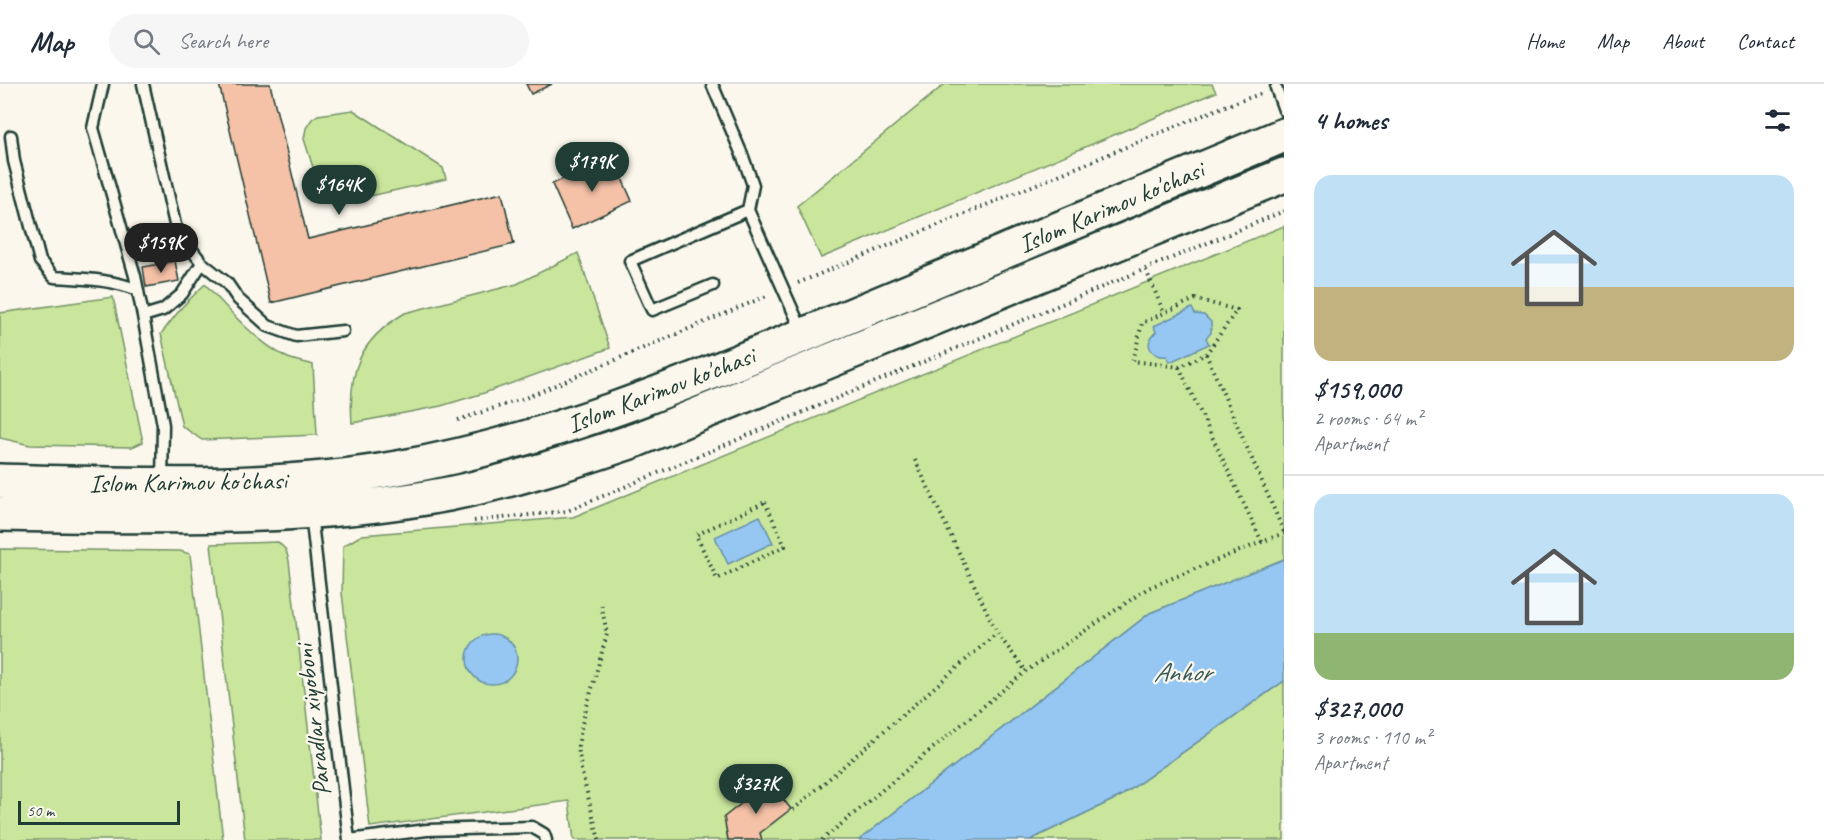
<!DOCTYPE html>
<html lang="en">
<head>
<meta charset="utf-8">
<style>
	body { margin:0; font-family:Caveat,sans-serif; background:#f6f6f7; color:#1f2937; height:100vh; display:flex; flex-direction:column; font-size:22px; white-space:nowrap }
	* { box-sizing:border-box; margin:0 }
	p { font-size:20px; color:#747a83 }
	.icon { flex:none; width:33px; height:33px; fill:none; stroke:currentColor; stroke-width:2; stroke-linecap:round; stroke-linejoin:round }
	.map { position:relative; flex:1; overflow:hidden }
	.panel { display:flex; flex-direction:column; background:#fff; width:540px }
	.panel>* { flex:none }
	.scale { position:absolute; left:18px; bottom:15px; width:162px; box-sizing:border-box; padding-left:6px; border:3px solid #1f3d34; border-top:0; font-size:16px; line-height:21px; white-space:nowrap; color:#1f3d34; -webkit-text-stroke:4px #fbf7ec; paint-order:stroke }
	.price { position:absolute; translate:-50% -51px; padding:0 14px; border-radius:21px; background:#1f3d34; color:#fff; font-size:20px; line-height:39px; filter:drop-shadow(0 2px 3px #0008) }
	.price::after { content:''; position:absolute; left:50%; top:36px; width:18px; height:14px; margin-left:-9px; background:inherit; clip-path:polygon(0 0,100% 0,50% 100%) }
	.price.active { background:#222; color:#fff }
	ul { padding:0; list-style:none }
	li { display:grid; align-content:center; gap:12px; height:318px; padding:0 30px }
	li+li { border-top:2px solid #e0e1e3 }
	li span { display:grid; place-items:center; height:186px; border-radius:18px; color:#555 }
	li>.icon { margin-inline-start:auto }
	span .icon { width:108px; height:108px; fill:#fffc; stroke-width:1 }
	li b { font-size:26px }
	h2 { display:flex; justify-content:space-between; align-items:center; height:72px; padding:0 30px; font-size:26px }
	header { display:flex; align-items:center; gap:36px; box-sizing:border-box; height:84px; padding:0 30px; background:#fff; border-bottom:2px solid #e0e1e3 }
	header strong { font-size:28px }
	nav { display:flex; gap:33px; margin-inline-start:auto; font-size:21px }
	.search { width:420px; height:54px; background:#f6f6f7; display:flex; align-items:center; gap:15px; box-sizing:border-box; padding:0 21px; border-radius:33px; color:#747a83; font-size:22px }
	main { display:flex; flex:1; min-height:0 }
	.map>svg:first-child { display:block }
	.green { fill:#cae69c; stroke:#749268; stroke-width:1.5 }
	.water { fill:#96c7f2; stroke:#6690a6; stroke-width:1.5 }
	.building { fill:#f5c1a7; stroke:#1f3d34; stroke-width:1.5 }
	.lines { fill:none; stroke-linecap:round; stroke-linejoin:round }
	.lane-casing { stroke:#1f3d34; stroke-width:15 }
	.primary-casing { stroke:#1f3d34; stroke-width:38 }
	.path { stroke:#1f3d34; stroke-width:4; stroke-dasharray:1.5 4.5; stroke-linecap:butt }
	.lane { stroke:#fbf7ec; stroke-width:10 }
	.primary { stroke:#fbf7ec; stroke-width:33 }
	.labels { text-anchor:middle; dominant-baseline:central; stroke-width:4.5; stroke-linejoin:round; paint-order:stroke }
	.street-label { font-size:26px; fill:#1f3d34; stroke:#fbf7ec }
	.water-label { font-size:27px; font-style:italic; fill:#37595a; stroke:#fbf7ec }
</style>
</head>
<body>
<header>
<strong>Map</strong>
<div class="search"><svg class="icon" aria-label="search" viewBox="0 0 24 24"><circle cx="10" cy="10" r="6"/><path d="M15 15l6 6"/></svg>Search here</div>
<nav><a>Home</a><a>Map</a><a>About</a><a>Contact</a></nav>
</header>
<main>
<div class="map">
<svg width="1284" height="756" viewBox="0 0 1284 756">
	<rect width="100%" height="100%" fill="#fbf7ec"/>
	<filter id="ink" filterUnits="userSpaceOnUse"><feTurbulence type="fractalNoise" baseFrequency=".0167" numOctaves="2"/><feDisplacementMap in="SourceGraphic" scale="12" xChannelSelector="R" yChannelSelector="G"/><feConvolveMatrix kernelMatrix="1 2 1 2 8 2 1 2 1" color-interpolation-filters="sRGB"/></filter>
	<g filter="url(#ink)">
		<path class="green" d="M 945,0 L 1212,0 L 1216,8 L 821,174 L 797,122 Z
			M 353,26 L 443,84 L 446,95 L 335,120 L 324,118 L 304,55 L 306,44 L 312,35 L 318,31 Z
			M 1284,142 L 1284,475 L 1150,529 L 859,756 L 574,756 L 569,717 L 370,743 L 342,509 L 343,462 L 362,451 L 573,433 Z
			M 578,169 L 610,264 L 484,309 L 441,322 L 352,339 C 348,287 359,256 405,229 L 517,200 Z
			M 205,200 C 229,226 254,256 286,273 C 294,277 304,278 313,281 L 317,351 L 202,356 L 182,342 L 161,250 L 182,223 Z
			M 113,213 L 143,358 L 132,363 L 30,361 L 0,354 L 0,229 Z
			M 278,458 L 286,466 L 289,477 L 321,756 L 245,756 L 211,460 Z
			M 0,465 L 180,467 L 190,470 L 223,756 L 0,756 Z
			M 1284,597 L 1284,756 L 1030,756 L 1121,712 Z"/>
		<path class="water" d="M 1192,224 L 1195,230 L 1204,231 L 1211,238 L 1211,249 L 1206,254 L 1209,260 L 1170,278 L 1167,272 C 1150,274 1143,258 1156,248 L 1154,242 Z
			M 760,432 L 773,459 L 728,480 L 715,453 Z
			M 1284,475 L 1284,597 L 1121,712 L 1030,756 L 859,756 L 1150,529 Z
			M467 575a25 25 0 1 1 50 0a25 25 0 1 1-50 0Z"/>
		<path class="building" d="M 219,0 L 270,0 L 308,155 L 502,109 L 514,160 L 271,219 Z
			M 526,0 L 552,0 L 531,10 Z
			M 612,72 L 632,117 L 572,145 L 552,100 Z
			M 175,177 L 179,197 L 146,203 L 143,183 Z
			M 769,698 L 791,725 L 760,749 L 762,756 L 728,756 L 724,733 Z"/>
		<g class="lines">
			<defs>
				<path id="lane" d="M 103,0 L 93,44 L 135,192 L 143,232 L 163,341 L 162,398
					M 143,0 L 176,145 L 202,179 L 227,199 L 238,215 L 268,242 L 296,252 L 343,247
					M 712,0 L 743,73 L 753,101 L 748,126 L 802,247
					M 1276,4 L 1284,26
					M 11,52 L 14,77 L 40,177 L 54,193 C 83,195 111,195 138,206
					M 713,201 L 652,226 L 630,177 L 748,126
					M 143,232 L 163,226 L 182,210 L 202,179
					M 311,430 L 349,756 L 427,746 L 532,743 L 544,750 L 546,756"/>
				<path id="primary" d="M 0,397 C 133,401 266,407 398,384 C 552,357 697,295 840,236 C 988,175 1136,113 1284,51
					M 0,430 C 149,432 301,438 448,410 C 512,397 574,377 636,356 L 1284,91"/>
			</defs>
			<use href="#lane" class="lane-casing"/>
			<use href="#primary" class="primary-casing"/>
			<path class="path" d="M 1146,186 L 1164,229
				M 798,199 L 1225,22 L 1263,9
				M 1195,215 L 1237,226 L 1206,270 L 1179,283 L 1133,277 L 1142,239 Z
				M 1206,270 L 1284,448
				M 1179,283 L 1262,458
				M 458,336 L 525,314 L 769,211
				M 915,376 L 997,549 L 1026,587
				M 765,418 L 785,462 L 717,495 L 696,451 Z
				M 474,437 L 567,427 L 1284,127
				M 793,726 L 997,549
				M 599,756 L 581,685 L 578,662 L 582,640 L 607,550 L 601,519
				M 822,756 L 1026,587 L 1148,504 L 1284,449"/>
			<use href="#lane" class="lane"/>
			<use href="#primary" class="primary"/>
		</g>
	</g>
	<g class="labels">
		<g class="street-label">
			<text transform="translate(1111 123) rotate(-23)">Islom Karimov ko'chasi</text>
			<text transform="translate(661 306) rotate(-21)">Islom Karimov ko'chasi</text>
			<text transform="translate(188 398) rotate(-1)">Islom Karimov ko'chasi</text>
			<text transform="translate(313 636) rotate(-97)">Paradlar xiyoboni</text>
		</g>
		<g class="water-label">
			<text x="1182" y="588">Anhor</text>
		</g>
	</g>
</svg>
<div class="scale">50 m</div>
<b class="price" style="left:592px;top:109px">$179K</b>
<b class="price" style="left:339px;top:132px">$164K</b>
<b class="price active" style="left:161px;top:190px">$159K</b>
<b class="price" style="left:756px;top:731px">$327K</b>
</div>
<section class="panel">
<h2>4 homes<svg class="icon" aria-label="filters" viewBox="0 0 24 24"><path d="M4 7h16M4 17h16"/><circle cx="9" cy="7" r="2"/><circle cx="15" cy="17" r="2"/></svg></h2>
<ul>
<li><span style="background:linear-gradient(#bfe0f5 60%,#c2b280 0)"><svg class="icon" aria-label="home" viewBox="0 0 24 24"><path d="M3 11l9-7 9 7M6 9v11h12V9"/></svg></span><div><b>$159,000</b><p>2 rooms · 64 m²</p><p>Apartment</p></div></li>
<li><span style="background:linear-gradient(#bfe0f5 75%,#8fb573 0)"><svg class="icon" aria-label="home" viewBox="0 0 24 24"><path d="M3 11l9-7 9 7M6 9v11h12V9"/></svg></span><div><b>$327,000</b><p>3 rooms · 110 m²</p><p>Apartment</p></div></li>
</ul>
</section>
</main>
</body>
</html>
